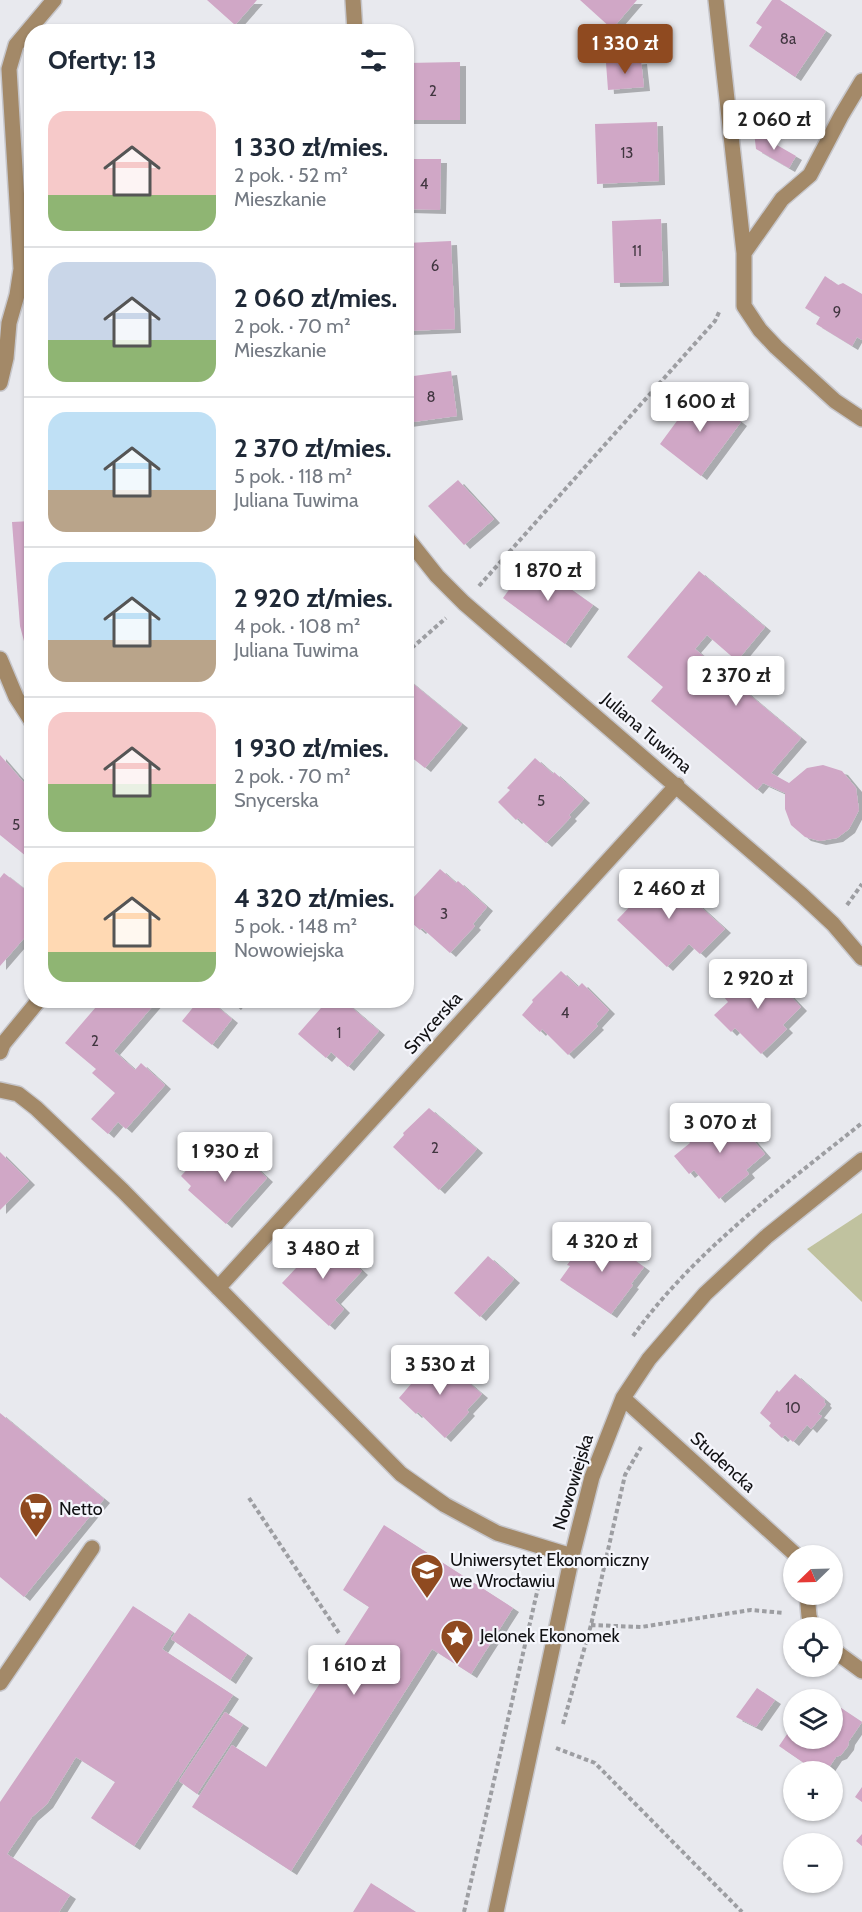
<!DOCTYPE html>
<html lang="pl">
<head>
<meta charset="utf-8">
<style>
	body { margin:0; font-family:Cabin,sans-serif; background:#f2f2f3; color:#1f2937; height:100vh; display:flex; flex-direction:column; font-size:22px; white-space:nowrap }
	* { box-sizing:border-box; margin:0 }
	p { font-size:20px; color:#747a83 }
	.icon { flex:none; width:33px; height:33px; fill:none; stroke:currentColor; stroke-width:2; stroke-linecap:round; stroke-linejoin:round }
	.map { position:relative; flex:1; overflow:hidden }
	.drawer { position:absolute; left:24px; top:24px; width:390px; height:984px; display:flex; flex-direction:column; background:#fff; border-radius:24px; box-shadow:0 2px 4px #0004 }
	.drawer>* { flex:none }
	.needle { width:39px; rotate:247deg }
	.buttons { position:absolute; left:783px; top:1545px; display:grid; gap:12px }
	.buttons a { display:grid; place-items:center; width:60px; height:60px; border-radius:50%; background:#fff; box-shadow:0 2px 4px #0004; font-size:30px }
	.price { position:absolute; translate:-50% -51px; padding:0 14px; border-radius:6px; background:#fff; color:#222; font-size:20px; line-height:39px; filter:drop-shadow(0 2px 3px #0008) }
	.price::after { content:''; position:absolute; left:50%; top:36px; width:18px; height:14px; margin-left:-9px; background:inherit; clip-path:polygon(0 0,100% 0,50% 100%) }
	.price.current { background:#8f4a20; color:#fff }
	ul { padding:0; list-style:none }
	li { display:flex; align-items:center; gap:18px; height:150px; padding:0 24px }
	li+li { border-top:2px solid #e0e1e3 }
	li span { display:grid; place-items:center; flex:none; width:168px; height:120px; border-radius:18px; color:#555 }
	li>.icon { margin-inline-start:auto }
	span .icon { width:72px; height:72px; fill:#fffc; stroke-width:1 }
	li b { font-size:26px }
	h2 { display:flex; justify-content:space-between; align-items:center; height:72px; padding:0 24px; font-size:26px }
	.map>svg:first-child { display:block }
	.green { fill:#c0c29f }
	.building { fill:#d0a7c6; filter:url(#shadow) }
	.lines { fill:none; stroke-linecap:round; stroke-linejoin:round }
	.service-casing { stroke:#c6c6cb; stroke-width:18 }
	.minor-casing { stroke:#c6c6cb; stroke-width:18 }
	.path { stroke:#9d9ea2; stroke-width:4; stroke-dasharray:4.5 3; stroke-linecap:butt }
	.service { stroke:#a38968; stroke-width:15 }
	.minor { stroke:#a38968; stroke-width:15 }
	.labels { text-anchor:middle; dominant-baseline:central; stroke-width:4.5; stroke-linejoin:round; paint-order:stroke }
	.number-label { font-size:15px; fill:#413640 }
	.street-label { font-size:18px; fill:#111113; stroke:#f5f6fc }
	.poi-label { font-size:18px; fill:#111113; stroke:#f5f6fc; text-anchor:start }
</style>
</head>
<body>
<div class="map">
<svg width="862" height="1912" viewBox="0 0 862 1912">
	<defs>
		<filter id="shadow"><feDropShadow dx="6" dy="4" stdDeviation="0" flood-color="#0004"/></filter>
	</defs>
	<rect width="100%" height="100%" fill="#e8e9ee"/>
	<path class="green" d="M 862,1213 L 862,1302 L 807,1249 Z"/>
	<path class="building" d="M 207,0 L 257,0 L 235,25 Z
		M 580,0 L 637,0 L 612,29 Z
		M 772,0 L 780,0 L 826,31 L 795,77 L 749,46 L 762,27 L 756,23 Z
		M 641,60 L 644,87 L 608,90 L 606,63 Z
		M 460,62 L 460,120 L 406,120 L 406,63 Z
		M 657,122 L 659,181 L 597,184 L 595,124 Z
		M 754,132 L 796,156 L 789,168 L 756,149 Z
		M 406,159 L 441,159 L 440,210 L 406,209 Z
		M 661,219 L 663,282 L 614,283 L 612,221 Z
		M 451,241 L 455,329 L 406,331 L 406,243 Z
		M 825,276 L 838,285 L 843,283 L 862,294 L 862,340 L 857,337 L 852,346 L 816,324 L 820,317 L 805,308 Z
		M 451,371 L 457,416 L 406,423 L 406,377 Z
		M 699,391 L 741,422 L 701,476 L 660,444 Z
		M 458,480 L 494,519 L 464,545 L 428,506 Z
		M 32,521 L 32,668 L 31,668 L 20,626 L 12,522 Z
		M 530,560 L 593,605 L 565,644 L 503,598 Z
		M 699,571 L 765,627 L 737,661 L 707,635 L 695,649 L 801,738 L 771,773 L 789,783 L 807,768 L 823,765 L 842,771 L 856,788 L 859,810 L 849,829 L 837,838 L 820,841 L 805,837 L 791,825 L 785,809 L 785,793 L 763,783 L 757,790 L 651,701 L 663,687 L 627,657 Z
		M 406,678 L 462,724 L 425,768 L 406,753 Z
		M 0,755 L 32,792 L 32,861 L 0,835 Z
		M 535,758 L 553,774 L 554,772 L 584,799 L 569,815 L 571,817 L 546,843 L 518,818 L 516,820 L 498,802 L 510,790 L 507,788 Z
		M 440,869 L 456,883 L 458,881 L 487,907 L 473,924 L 475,926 L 450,953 L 422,928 L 420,930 L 406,918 L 406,910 L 414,901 L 412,899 Z
		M 659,869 L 725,929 L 700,954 L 689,944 L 667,967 L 617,920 L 639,897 L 636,893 Z
		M 4,873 L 32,895 L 32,929 L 0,966 L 0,878 Z
		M 755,967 L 771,984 L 775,980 L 801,1007 L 783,1025 L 787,1029 L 761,1054 L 735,1028 L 731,1032 L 714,1015 L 728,1002 L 724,997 Z
		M 561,971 L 578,987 L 582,983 L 609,1010 L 596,1024 L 598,1026 L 568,1055 L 542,1029 L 540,1032 L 522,1015 L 533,1002 L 532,1000 Z
		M 102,1000 L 158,1000 L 114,1051 L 135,1070 L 141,1063 L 165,1085 L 126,1129 L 118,1122 L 108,1134 L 91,1119 L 115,1093 L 92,1073 L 96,1069 L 65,1043 Z
		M 199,1000 L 209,1000 L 232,1019 L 212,1045 L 182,1021 Z
		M 228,1000 L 240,1000 L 235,1006 Z
		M 328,1000 L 343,1000 L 379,1031 L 348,1067 L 331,1052 L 326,1058 L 298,1034 Z
		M 429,1108 L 477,1149 L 439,1190 L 393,1147 L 404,1135 L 403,1133 Z
		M 721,1110 L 736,1127 L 739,1124 L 765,1154 L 746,1170 L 749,1174 L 719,1199 L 694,1170 L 689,1174 L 674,1156 L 690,1143 L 687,1138 Z
		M 230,1144 L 267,1178 L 226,1224 L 188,1190 L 191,1186 L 181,1176 L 194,1162 L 205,1172 Z
		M 0,1152 L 29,1181 L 0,1210 Z
		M 592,1232 L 610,1246 L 612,1244 L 644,1267 L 631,1284 L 633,1285 L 611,1314 L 560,1280 L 570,1266 L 567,1265 Z
		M 325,1237 L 362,1271 L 335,1300 L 344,1309 L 329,1326 L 282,1283 Z
		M 488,1256 L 514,1279 L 480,1317 L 454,1293 Z
		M 435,1354 L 482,1394 L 467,1410 L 469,1412 L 445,1438 L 418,1412 L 416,1414 L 399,1398 L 411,1384 L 409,1383 Z
		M 795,1374 L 825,1400 L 824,1402 L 826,1404 L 818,1414 L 822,1416 L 811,1429 L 807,1425 L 793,1442 L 785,1435 L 782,1438 L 769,1426 L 771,1423 L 760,1413 L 777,1390 L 779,1392 Z
		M 0,1413 L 104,1499 L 24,1597 L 0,1577 Z
		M 384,1525 L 513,1608 L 471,1674 L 432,1649 L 291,1871 L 192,1807 L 232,1745 L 266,1767 L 369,1607 L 343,1590 Z
		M 133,1606 L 173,1632 L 162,1649 L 233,1695 L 134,1846 L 91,1818 L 115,1782 L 76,1757 L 47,1804 L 32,1817 L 7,1854 L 70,1895 L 59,1912 L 0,1912 L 0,1802 Z
		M 189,1613 L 247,1654 L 230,1680 L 171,1639 Z
		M 757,1688 L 775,1700 L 756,1727 L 736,1717 Z
		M 818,1691 L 823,1692 L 828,1700 L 810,1700 L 812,1694 Z
		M 832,1702 L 862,1722 L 849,1741 L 848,1746 L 841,1755 L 836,1757 L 826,1772 L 817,1772 L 779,1746 L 794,1724 L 794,1738 L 832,1738 Z
		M 794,1709 L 794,1722 L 788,1718 Z
		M 225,1712 L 243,1724 L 197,1794 L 179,1781 Z
		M 862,1787 L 862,1802 L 855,1797 Z
		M 862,1834 L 862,1846 L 856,1841 Z
		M 371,1883 L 416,1912 L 353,1912 Z"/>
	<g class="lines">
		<defs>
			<path id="service" d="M 0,1683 L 92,1548"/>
			<path id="minor" d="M 353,0 L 355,32
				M 716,0 L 744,253 L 744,306 L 760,330 L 776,347 L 835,401 L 862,419
				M 744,253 L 782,199 L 810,175 L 841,116 L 862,81
				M 0,383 L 6,358 L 9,323 L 17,295 L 21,269 L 9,69 L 16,45 L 54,0
				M 406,537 L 437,576 L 464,603 L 802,895 L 833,924 L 862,958
				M 0,659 L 16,697 L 32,722
				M 0,1052 L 3,1044 L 39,1000
				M 0,1090 L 18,1094 L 36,1108 L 123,1191 L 401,1474 L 445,1505 L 497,1533 L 572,1556
				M 218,1288 L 677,785
				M 623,1398 L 797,1556
				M 807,1594 L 809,1616 L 813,1628
				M 832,1649 L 862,1671
				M 496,1912 L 572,1556 L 592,1477 L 623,1398 L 649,1359 L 705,1294 L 766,1237 L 862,1160"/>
		</defs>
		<use href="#service" class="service-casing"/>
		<use href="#minor" class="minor-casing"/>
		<path class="path" d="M 479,586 L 715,321 L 720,310
			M 406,653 L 446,618
			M 847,905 L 862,884
			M 633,1336 C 694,1251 781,1188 862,1123
			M 249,1498 L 339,1633
			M 591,1625 L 641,1627 L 751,1610 L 784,1613
			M 563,1724 L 591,1625 L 625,1475 L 641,1447
			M 556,1748 L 595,1763 L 742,1912
			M 464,1912 L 540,1579"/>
		<use href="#service" class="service"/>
		<use href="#minor" class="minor"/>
	</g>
	<defs>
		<symbol id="supermarket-pin" viewBox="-11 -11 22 30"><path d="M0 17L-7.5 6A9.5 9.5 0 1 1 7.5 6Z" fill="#8f4a20" stroke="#f5f6fc"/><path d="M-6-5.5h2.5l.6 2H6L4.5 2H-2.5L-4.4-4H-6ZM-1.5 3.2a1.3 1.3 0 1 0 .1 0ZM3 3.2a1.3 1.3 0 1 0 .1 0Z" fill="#fff"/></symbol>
		<symbol id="university-pin" viewBox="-11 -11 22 30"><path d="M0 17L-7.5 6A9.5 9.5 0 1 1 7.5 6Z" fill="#8f4a20" stroke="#f5f6fc"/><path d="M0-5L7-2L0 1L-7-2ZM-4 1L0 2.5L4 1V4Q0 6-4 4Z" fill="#fff"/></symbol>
		<symbol id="sight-pin" viewBox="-11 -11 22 30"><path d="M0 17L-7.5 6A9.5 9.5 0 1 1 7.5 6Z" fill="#8f4a20" stroke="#f5f6fc"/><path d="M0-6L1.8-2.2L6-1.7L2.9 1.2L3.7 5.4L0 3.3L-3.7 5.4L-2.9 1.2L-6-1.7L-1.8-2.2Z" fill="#fff"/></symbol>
	</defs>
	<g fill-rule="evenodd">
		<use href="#supermarket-pin" x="17" y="1490" width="38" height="52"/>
		<use href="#university-pin" x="408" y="1551" width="38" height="52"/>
		<use href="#sight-pin" x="438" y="1617" width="38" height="52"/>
	</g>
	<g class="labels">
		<g class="number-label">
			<text x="788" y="39">8a</text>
			<text x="433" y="91">2</text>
			<text x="627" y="153">13</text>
			<text x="424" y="184">4</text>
			<text x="637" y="251">11</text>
			<text x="435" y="266">6</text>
			<text x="837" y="312">9</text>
			<text x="431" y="397">8</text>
			<text x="541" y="801">5</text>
			<text x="16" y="825">5</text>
			<text x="444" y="914">3</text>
			<text x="565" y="1013">4</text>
			<text x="339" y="1033">1</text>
			<text x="95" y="1041">2</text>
			<text x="435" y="1148">2</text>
			<text x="793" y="1408">10</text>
		</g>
		<g class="street-label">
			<text transform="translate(647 733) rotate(41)">Juliana Tuwima</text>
			<text transform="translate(433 1023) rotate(-48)">Snycerska</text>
			<text transform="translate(723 1462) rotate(42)">Studencka</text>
			<text transform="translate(573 1482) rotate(-73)">Nowowiejska</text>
		</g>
		<g class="poi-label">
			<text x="59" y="1509">Netto</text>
			<text x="450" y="1560">Uniwersytet Ekonomiczny<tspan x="450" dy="21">we Wrocławiu</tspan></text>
			<text x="480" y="1636">Jelonek Ekonomek</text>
		</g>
	</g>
</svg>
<div class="buttons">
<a><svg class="needle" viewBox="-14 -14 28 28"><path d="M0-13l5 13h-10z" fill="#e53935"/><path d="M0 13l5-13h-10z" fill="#747a83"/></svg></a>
<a><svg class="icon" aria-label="locate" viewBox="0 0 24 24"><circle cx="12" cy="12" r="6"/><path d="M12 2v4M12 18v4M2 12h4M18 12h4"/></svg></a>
<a><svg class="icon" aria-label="layers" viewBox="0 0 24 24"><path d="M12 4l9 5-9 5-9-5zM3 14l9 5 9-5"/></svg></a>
<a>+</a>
<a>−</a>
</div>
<b class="price current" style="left:625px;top:75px">1 330 zł</b>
<b class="price" style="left:774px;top:151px">2 060 zł</b>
<b class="price" style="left:700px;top:433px">1 600 zł</b>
<b class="price" style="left:548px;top:602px">1 870 zł</b>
<b class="price" style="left:736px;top:707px">2 370 zł</b>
<b class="price" style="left:669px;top:920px">2 460 zł</b>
<b class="price" style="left:758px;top:1010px">2 920 zł</b>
<b class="price" style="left:720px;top:1154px">3 070 zł</b>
<b class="price" style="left:225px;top:1183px">1 930 zł</b>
<b class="price" style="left:602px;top:1273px">4 320 zł</b>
<b class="price" style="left:323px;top:1280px">3 480 zł</b>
<b class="price" style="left:440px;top:1396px">3 530 zł</b>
<b class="price" style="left:354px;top:1696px">1 610 zł</b>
<section class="drawer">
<h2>Oferty: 13<svg class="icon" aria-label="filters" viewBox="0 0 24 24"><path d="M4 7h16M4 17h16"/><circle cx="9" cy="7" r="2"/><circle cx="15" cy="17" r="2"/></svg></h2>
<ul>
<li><span style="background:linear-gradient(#f6c9c9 70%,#8fb573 0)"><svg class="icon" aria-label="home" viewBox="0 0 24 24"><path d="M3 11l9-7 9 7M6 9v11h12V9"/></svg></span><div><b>1 330 zł/mies.</b><p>2 pok. · 52 m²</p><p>Mieszkanie</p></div></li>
<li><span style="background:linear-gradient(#c9d6e8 65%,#8fb573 0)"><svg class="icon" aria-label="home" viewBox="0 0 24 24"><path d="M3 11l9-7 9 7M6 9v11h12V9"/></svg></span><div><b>2 060 zł/mies.</b><p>2 pok. · 70 m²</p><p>Mieszkanie</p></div></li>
<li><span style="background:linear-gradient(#bfe0f5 65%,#b9a48a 0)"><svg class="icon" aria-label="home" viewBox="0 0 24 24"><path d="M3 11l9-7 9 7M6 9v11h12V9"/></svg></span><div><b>2 370 zł/mies.</b><p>5 pok. · 118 m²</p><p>Juliana Tuwima</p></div></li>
<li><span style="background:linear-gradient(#bfe0f5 65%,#b9a48a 0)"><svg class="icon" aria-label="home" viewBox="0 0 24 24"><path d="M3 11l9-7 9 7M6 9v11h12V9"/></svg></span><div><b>2 920 zł/mies.</b><p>4 pok. · 108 m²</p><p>Juliana Tuwima</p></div></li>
<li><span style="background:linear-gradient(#f6c9c9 60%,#8fb573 0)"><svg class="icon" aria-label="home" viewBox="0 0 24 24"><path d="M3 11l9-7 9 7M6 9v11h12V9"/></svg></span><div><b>1 930 zł/mies.</b><p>2 pok. · 70 m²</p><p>Snycerska</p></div></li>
<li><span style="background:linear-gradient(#ffd9b3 75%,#8fb573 0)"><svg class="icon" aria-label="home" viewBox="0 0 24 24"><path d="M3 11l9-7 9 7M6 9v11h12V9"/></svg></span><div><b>4 320 zł/mies.</b><p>5 pok. · 148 m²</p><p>Nowowiejska</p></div></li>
</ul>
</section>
</div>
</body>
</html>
